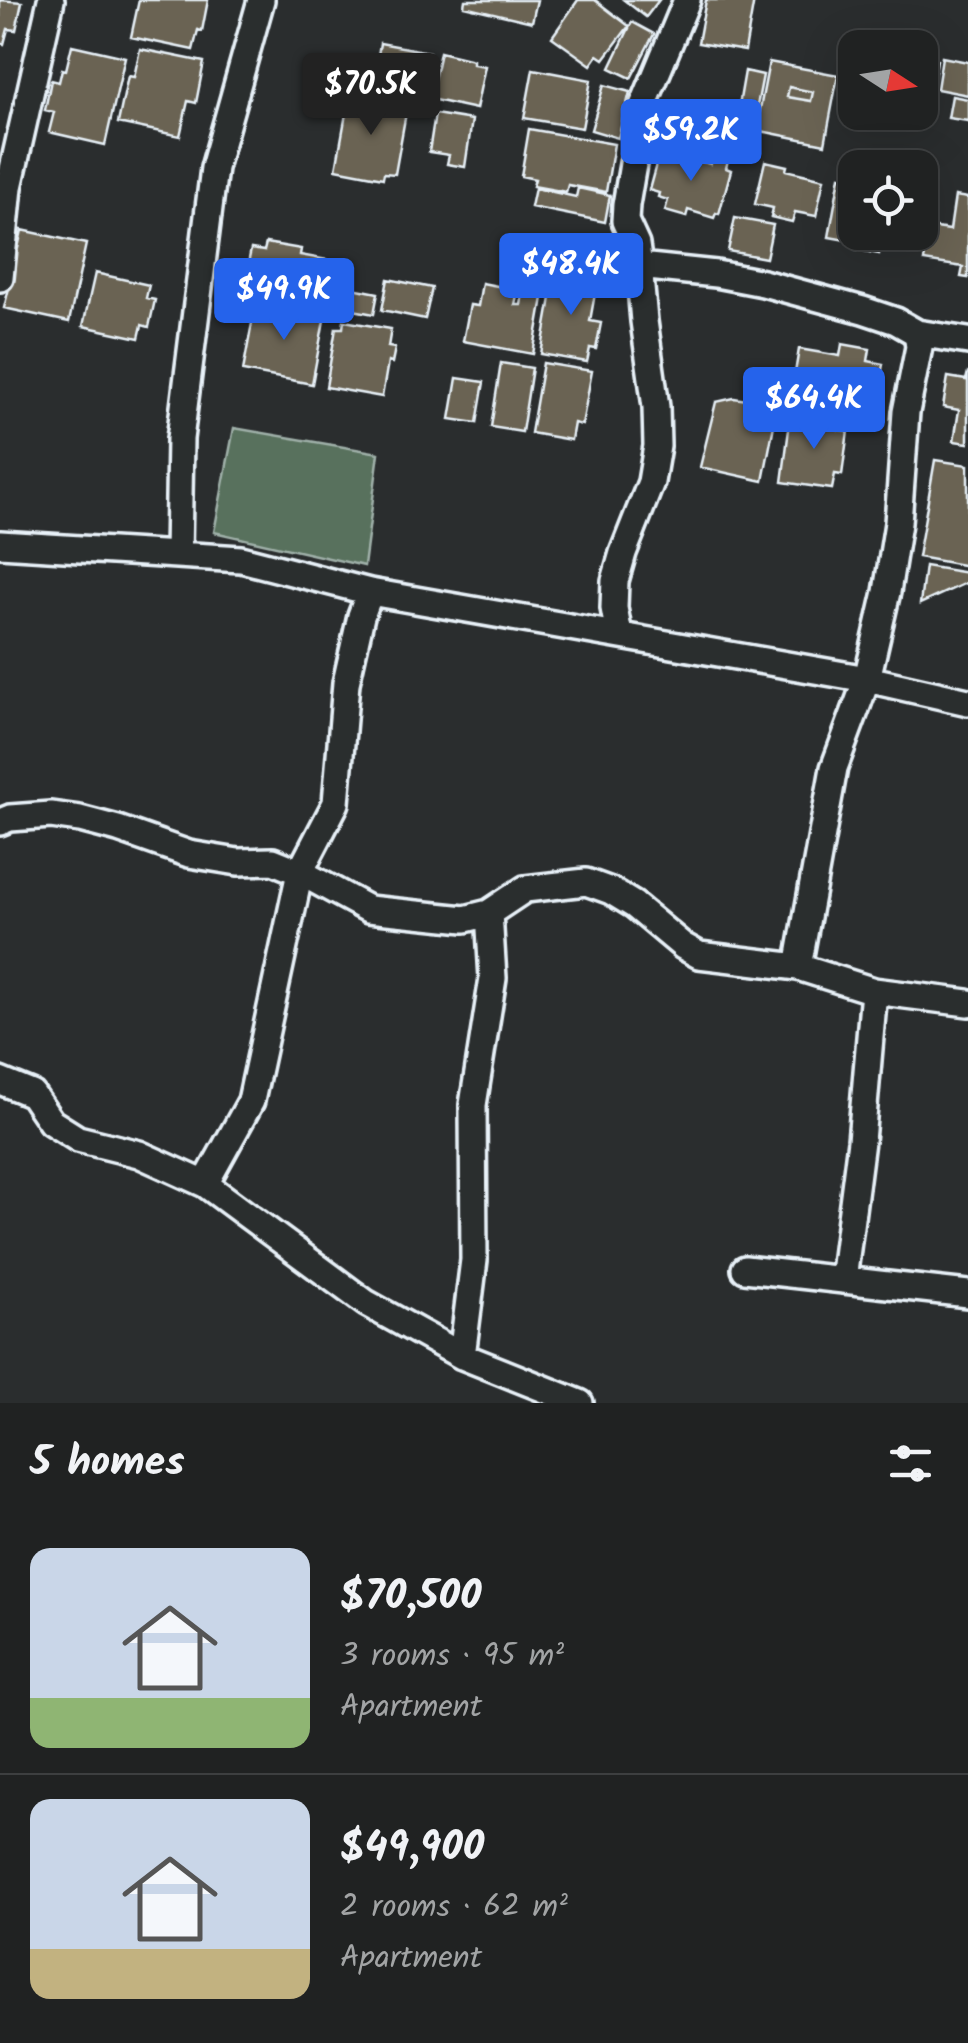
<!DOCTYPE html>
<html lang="en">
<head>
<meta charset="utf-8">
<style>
	body { margin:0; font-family:Kalam,sans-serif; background:#2d2f2f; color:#f1f3f6; height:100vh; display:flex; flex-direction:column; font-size:38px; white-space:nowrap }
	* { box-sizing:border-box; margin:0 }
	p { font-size:32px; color:#a2a4a5 }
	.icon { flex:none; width:55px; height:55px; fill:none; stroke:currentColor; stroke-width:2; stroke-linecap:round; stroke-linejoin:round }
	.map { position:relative; height:1403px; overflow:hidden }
	.sheet { display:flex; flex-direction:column; background:#202222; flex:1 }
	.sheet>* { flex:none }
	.needle { width:65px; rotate:102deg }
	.buttons { position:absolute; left:838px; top:30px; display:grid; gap:20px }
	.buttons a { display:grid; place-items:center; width:100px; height:100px; border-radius:20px; background:#202222; box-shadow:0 10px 40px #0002,0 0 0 2px #3d3f40; font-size:50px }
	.price { position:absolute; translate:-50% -85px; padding:0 22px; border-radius:10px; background:#2563eb; color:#fff; font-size:32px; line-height:65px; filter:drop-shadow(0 2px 5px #0008) }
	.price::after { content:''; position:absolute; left:50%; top:60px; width:30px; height:22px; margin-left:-15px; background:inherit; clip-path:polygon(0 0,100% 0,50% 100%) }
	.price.current { background:#222; color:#fff }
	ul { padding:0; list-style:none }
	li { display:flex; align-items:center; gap:30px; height:250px; padding:0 30px }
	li+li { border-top:2px solid #3d3f40 }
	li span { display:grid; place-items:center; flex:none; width:280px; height:200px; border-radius:20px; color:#555 }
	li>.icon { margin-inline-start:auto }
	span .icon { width:120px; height:120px; fill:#fffc; stroke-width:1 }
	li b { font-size:42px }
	h2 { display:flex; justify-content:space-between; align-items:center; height:120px; padding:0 30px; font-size:42px }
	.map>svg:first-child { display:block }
	.green { fill:#59715d; stroke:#a0b1aa; stroke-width:2.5 }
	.building { fill:#6b6453; stroke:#e8f1f8; stroke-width:2.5; fill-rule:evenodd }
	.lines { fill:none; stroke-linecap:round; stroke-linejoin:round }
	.street-casing { stroke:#e8f1f8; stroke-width:32 }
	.street { stroke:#2a2d2e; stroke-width:25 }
</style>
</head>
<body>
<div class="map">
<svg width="968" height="1403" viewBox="0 0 968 1403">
	<rect width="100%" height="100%" fill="#2a2d2e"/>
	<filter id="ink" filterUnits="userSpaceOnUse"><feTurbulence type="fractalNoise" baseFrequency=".01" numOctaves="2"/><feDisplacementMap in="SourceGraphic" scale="20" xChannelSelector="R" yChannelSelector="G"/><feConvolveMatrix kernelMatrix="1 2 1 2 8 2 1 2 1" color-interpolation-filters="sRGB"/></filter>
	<g filter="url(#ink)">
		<path class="green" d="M 234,428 L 379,453 L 364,566 L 214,532 Z"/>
		<path class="building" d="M 0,0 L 22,2 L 16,30 L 8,29 L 4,44 L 0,43 Z
			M 139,0 L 208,0 L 202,31 L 198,30 L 193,50 L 131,37 Z
			M 465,0 L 537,0 L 532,22 L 464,6 Z
			M 578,0 L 595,0 L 629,26 L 604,59 L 598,55 L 591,65 L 552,37 Z
			M 624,0 L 659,0 L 646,17 Z
			M 706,0 L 754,0 L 745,51 L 698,43 Z
			M 632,22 L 654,34 L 631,78 L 610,68 Z
			M 380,43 L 429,52 L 422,95 L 373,87 Z
			M 72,45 L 125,57 L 105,145 L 49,132 L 54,112 L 45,110 L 51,80 L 59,82 L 62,69 L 66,70 Z
			M 140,49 L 204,62 L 196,103 L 188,101 L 180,136 L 118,123 L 128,76 L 134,77 Z
			M 440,52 L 473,60 L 473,64 L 485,66 L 476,109 L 430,99 Z
			M 920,56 L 937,60 L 932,89 L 920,86 Z
			M 942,57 L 968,62 L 968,95 L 937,89 Z
			M 769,62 L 838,75 L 825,144 L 756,130 ZM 789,87 L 813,92 L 811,101 L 787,97 Z
			M 533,69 L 591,80 L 582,128 L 524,118 Z
			M 745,71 L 763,75 L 751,137 L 734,134 Z
			M 604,85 L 630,92 L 618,138 L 591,130 Z
			M 789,87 L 813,92 L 811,101 L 787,97 Z
			M 952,96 L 968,99 L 968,121 L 948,118 Z
			M 349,97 L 407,107 L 395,174 L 384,173 L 383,178 L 336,169 Z
			M 435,114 L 472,120 L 465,167 L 447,164 L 449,155 L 429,152 Z
			M 529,129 L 614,144 L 606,192 L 568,185 L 566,192 L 533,186 L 535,179 L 521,176 Z
			M 662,151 L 710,164 L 712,156 L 728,160 L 726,168 L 731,170 L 719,214 L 716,213 L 714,218 L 688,210 L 686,217 L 665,211 L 668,200 L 658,197 L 659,193 L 649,190 L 658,157 Z
			M 765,161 L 787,166 L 786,170 L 824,179 L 816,216 L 795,212 L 792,222 L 771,217 L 773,208 L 755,204 Z
			M 840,176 L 855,178 L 855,232 L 899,232 L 896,250 L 880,246 L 879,254 L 855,249 L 857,242 L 829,237 Z
			M 535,188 L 576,197 L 578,188 L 610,195 L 605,222 L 531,207 Z
			M 955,196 L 968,198 L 968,278 L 961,277 L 963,267 L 924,261 L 929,227 L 950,230 Z
			M 735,218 L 773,225 L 766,258 L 728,251 Z
			M 22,230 L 86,244 L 69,322 L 4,308 L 10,284 L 12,247 L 18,248 Z
			M 266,243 L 301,249 L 300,255 L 333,261 L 324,305 L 243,290 L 251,249 L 264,251 Z
			M 556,270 L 598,277 L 590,321 L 601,323 L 596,349 L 590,348 L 587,362 L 541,354 Z
			M 95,273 L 149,285 L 146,298 L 155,300 L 149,327 L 142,325 L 139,338 L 83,326 Z
			M 388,279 L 432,288 L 425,319 L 382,310 Z
			M 482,283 L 518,290 L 515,305 L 521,305 L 524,288 L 544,292 L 533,354 L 463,341 L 470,305 L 478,306 Z
			M 337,285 L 378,293 L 374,314 L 333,306 Z
			M 256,302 L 325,315 L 312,384 L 243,371 Z
			M 344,321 L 391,329 L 388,347 L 395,348 L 392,363 L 388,362 L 382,397 L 326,387 L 336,328 L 343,328 Z
			M 842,344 L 870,349 L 868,361 L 883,364 L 875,412 L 791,397 L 799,349 L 840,356 Z
			M 501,363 L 532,368 L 522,432 L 491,427 Z
			M 543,363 L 592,371 L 582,425 L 574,423 L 571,440 L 531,433 Z
			M 968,372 L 968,443 L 954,441 L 959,410 L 943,407 L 948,377 L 966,380 Z
			M 457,378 L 484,382 L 477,423 L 450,419 Z
			M 734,398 L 778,405 L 763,481 L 700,467 L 716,402 Z
			M 791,414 L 840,421 L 839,430 L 848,431 L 842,475 L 835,474 L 832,489 L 782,482 Z
			M 935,460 L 968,465 L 968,566 L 918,557 Z
			M 925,566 L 968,573 L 968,582 L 920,604 Z"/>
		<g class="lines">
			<defs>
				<path id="street" d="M 639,266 L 716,274 L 763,283 L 863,310 L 896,321 L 917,333 L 968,341
					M 0,278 L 9,187 L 51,0
					M 0,544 L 241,559 L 370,592 L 867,679 L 968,702
					M 178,555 L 180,439 L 214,168 L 261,0
					M 619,635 L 614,608 L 615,581 L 623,553 L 651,482 L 657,446 L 656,407 L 644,321 L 639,266 L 636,245 L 625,221 L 626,205 L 643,106 L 687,0
					M 0,822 L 10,818 L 51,815 L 80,819 L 118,829 L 189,854 L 238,862 L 273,861 L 300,872 L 368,909 L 465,919 L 489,913 L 525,889 L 586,882 L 611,891 L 634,905 L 683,946 L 699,955 L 798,967 L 874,991 L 968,1003
					M 798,967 L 834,768 L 867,679 L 887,592 L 898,523 L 906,412 L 919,347 L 917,333
					M 0,1081 L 32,1094 L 51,1122 L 78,1139 L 139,1154 L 205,1184 L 366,1303 L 462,1356 L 580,1403
					M 205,1184 L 251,1101 L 300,872 L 336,803 L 346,683 L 361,616 L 370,592
					M 745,1269 L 968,1294
					M 843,1280 L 861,1141 L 874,991
					M 462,1356 L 474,1260 L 473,1105 L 493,978 L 489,913"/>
			</defs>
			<use href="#street" class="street-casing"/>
			<use href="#street" class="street"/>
		</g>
	</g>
</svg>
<div class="buttons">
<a><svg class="needle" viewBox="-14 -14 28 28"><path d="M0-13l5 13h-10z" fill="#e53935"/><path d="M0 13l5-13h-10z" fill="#a2a4a5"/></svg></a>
<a><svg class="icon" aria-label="locate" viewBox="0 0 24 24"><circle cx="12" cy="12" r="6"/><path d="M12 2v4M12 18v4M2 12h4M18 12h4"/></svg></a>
</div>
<b class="price current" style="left:371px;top:138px">$70.5K</b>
<b class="price" style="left:691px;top:184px">$59.2K</b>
<b class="price" style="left:571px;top:318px">$48.4K</b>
<b class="price" style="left:284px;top:343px">$49.9K</b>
<b class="price" style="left:814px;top:452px">$64.4K</b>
</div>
<section class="sheet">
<h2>5 homes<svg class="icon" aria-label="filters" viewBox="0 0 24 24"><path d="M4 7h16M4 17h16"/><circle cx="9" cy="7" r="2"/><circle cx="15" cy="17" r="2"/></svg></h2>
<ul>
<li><span style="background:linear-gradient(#c9d6e8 75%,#8fb573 0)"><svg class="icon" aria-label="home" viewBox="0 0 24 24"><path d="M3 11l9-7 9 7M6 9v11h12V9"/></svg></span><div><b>$70,500</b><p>3 rooms · 95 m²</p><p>Apartment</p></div></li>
<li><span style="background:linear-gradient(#c9d6e8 75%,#c2b280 0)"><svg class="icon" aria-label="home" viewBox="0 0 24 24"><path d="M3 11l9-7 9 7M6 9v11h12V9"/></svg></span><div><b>$49,900</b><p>2 rooms · 62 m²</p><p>Apartment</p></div></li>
</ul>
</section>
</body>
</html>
